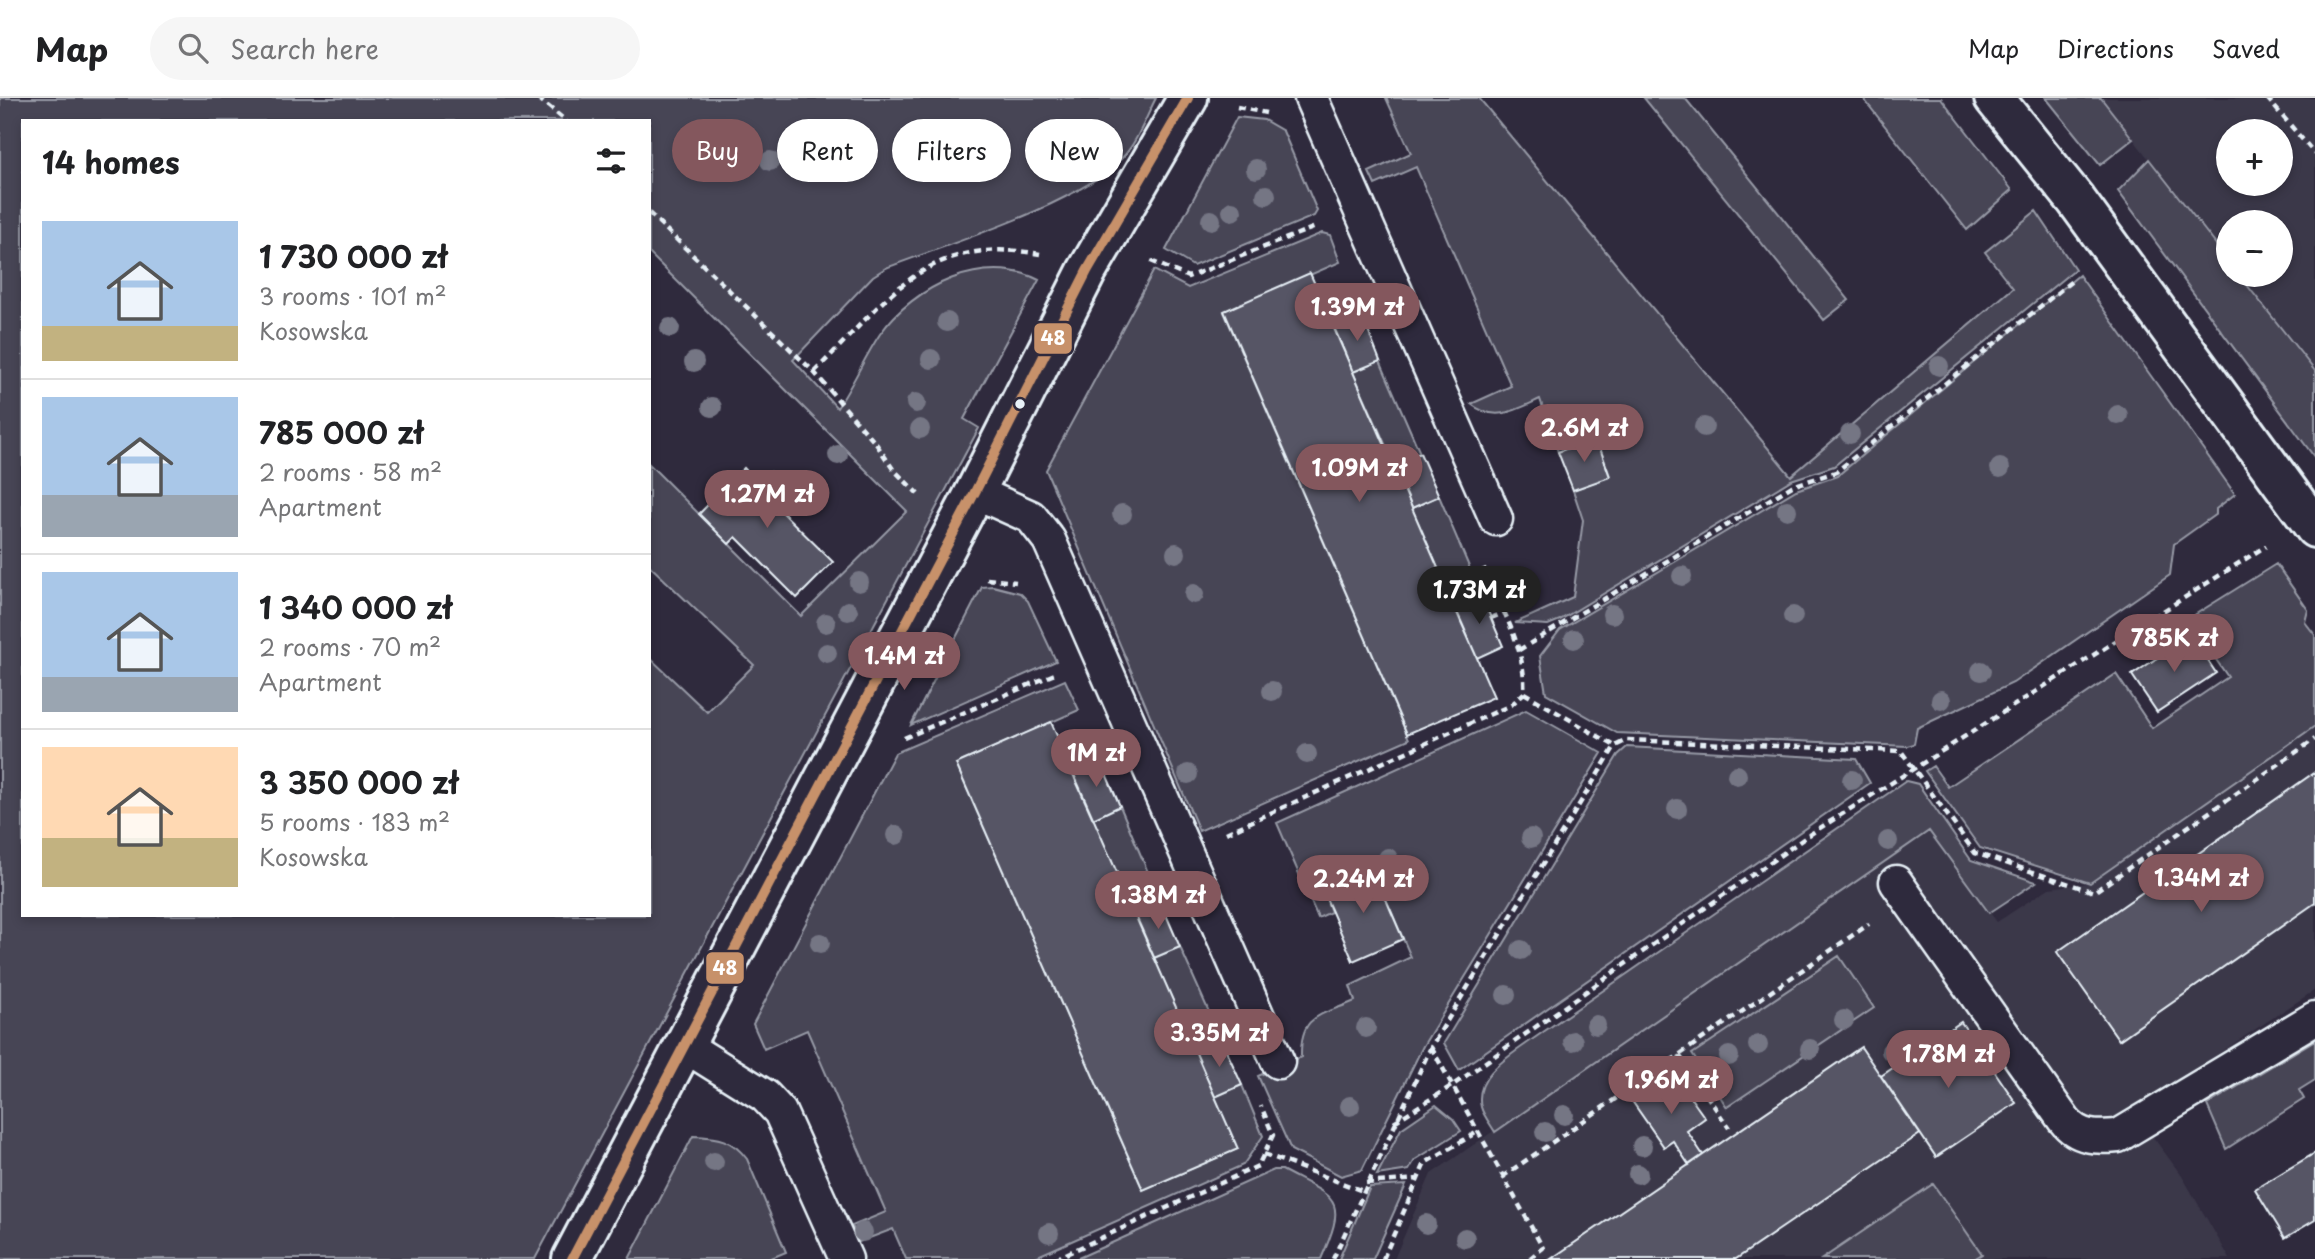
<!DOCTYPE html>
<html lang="en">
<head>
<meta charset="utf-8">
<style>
	body { margin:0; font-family:"Playpen Sans",sans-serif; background:#f6f6f6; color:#202124; height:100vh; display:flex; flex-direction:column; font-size:26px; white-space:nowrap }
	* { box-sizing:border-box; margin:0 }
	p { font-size:23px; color:#757577 }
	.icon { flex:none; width:38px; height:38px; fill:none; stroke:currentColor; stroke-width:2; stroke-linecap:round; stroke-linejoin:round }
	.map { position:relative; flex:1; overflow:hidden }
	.panel { position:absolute; left:21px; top:21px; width:630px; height:798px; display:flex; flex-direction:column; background:#fff; border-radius:0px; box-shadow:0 4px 10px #0003 }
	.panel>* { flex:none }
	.banner { position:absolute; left:672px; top:21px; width:665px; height:63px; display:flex; gap:14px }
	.tools { position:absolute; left:2216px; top:21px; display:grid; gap:14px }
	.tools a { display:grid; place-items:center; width:77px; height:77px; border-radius:50%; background:#fff; box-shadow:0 4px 10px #0003; font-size:35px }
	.price { position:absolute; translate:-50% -60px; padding:0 16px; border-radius:24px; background:#84575d; color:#fff; font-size:23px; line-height:46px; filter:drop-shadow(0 2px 4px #0008) }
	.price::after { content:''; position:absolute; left:50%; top:42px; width:21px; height:16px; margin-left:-10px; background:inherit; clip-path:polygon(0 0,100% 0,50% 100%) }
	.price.current { background:#222; color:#fff }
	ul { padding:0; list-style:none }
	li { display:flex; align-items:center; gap:21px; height:175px; padding:0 21px }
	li+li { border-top:2px solid #e0e0e0 }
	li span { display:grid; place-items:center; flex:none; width:196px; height:140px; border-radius:0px; color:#555 }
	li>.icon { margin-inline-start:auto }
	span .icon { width:84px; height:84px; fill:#fffc; stroke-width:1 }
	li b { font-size:30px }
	h2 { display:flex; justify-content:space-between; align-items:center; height:84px; padding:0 21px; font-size:30px }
	.tag { padding:0 24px; border-radius:32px; background:#fff; box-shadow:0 4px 10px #0003; font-size:24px; line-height:63px }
	.tag.current { background:#84575d; color:#fff }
	header { display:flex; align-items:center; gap:42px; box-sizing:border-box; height:98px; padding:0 35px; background:#fff; border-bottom:2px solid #e0e0e0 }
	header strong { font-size:33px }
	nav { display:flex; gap:38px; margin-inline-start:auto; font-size:24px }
	.search { width:490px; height:63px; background:#f6f6f6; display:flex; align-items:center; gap:18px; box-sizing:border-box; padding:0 24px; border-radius:38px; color:#757577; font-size:26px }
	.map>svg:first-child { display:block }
	.built { fill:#3b3749; fill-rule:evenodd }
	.green { fill:#464455; stroke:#979aa6; stroke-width:2; fill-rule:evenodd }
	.building { fill:#575565; stroke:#e8f1f8; stroke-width:2 }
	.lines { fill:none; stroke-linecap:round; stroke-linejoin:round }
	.service-casing { stroke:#e8f1f8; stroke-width:37 }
	.minor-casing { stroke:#e8f1f8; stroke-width:44 }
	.path { stroke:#e8f1f8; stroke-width:4.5; stroke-dasharray:7 5; stroke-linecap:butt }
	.service { stroke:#2f2a3d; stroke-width:32 }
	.minor { stroke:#2f2a3d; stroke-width:38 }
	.bus-1-casing { stroke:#2f2a3d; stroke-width:16 }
	.bus-1 { stroke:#c7916a; stroke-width:10 }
	.tree { fill:#757684 }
	.bus-dot { fill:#e8f1f8; stroke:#2f2a3d; stroke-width:2.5 }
	.line-badge { stroke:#2f2a3d; stroke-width:2.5 }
	.badge-label { font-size:19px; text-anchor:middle; font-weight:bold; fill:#fff }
</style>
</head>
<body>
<header>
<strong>Map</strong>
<div class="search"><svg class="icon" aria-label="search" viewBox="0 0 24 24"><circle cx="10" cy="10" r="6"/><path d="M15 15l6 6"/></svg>Search here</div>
<nav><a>Map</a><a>Directions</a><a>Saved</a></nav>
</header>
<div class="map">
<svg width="2315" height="1161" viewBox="0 0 2315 1161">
	<rect width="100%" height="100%" fill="#2f2a3d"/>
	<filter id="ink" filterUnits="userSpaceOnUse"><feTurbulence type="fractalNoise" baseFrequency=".0143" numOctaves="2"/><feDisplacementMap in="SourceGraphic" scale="14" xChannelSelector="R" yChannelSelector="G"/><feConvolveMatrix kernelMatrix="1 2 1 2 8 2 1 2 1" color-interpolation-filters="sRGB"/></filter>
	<g filter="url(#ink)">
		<path class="built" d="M 2101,0 L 2315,0 L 2315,273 L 2239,177 L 2280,177 L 2280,124 L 2228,124 L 2228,162 ZM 2228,33 L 2280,33 L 2280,86 L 2228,86 Z
			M 2315,628 L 2315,892 L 2133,1012 L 2182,1078 L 2230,1161 L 1394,1161 L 1431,1076 L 1930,733 L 1997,824 L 2049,790 L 2090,785 Z"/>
		<path class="green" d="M 0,0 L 1156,0 C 1146,19 1137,45 1122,60 C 1078,107 948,146 886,170 L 873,178 L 793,262 L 837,310 C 853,287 864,260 880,236 C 914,188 984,154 1039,182 L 964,321 L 979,330 L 535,1161 L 0,1161 ZM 23,23 L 649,23 L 649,155 L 907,413 L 801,518 L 649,366 L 649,467 L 754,567 L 707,614 L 649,559 L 649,817 L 23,817 Z
			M 1386,0 L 1479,0 L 1791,378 L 2013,190 L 1985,154 L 2036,113 L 2075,171 L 1834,368 L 1791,382 L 1560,522 L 1548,527 L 1515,525 L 1573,499 L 1583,422 L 1573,392 L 1610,378 L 1596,339 L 1558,354 L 1540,301 C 1516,312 1495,325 1471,306 L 1511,288 L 1416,69 L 1375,87 L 1369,74 L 1411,55 Z
			M 1644,0 L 1685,0 L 1849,202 L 1824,222 Z
			M 1863,0 L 1941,0 L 2012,92 L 1967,132 Z
			M 2046,0 L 2101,0 L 2133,41 L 2100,67 Z
			M 1237,19 L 1264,22 L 1283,33 L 1317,113 L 1314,118 L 1193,168 L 1166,152 Z
			M 2149,61 L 2228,162 L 2228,177 L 2239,177 L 2315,273 L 2315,360 L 2118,93 Z
			M 1322,135 L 1330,137 L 1340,164 L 1224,214 L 1409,641 L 1199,733 L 1046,372 L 1154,172 L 1188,190 Z
			M 2079,177 L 2235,396 L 2216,411 L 2216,416 L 2174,446 L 2170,477 L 2013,585 L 1917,630 L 1914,646 L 1907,648 L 1617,635 L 1546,595 L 1540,558 L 1560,532 L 1796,392 L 1837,378 Z
			M 1380,263 L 1420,355 L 1394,366 L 1353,274 Z
			M 1439,398 L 1481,497 L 1454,508 L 1412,410 Z
			M 2276,466 L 2308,512 L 2305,524 L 2315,537 L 2315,628 L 2090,785 L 1980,750 L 1925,673 L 1933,668 L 1948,689 L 2116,576 L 2152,630 L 2228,579 L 2188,521 Z
			M 993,488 L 1020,495 L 1028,503 L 1056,563 L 911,627 L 982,489 Z
			M 1065,582 L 1079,612 L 956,666 L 1143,1092 L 1237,1051 L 1215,999 L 1242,987 L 1263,1038 L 1243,1067 L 1031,1161 L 906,1161 L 893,1131 L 859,1144 L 852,1128 L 886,1114 L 807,932 L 764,951 L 753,926 L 895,655 Z
			M 1526,612 L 1602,655 L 1423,948 L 1362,1072 L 1341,1078 L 1291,1052 L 1258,978 L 1301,959 C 1300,915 1321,918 1355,903 L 1350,888 L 1411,859 L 1373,771 L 1323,792 L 1331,814 L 1318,820 L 1277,725 Z
			M 1627,649 L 1856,661 L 1870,685 L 1459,972 L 1444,945 L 1618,657 Z
			M 1906,683 L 1918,686 L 1971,762 L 2036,784 L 1989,815 L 1929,733 L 1495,1034 C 1491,1027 1483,1017 1481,1009 C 1473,977 1512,957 1533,941 Z
			M 1120,708 L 1161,805 L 1135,817 L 1093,721 Z
			M 1180,849 L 1222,943 L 1196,955 L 1154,860 Z
			M 1839,858 L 1874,910 L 1727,1009 L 1692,956 Z
			M 2315,942 L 2315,982 L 2299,992 L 2304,1001 L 2226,1051 L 2207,1007 Z
			M 1436,1007 L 1453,1021 L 1461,1033 L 1415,1062 L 1409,1072 L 1377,1077 L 1401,1031 Z
			M 693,1038 C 718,1039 732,1041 747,1061 L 786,1154 L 769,1161 L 629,1161 Z
			M 1274,1072 L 1282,1072 C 1336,1101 1349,1098 1321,1161 L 1076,1161 Z
			M 1933,1086 L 1982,1156 L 1974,1161 L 1822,1161 Z
			M 1406,1087 L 1373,1161 L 1339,1161 L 1370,1089 Z"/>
		<path class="building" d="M 1310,175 L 1494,599 L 1407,636 L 1224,213 Z
			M 1361,215 L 1380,263 L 1353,274 L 1333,227 Z
			M 1596,339 L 1610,379 L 1573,392 L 1558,354 Z
			M 1420,355 L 1439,398 L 1412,410 L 1394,366 Z
			M 744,370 L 759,386 L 771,374 L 791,393 L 776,408 L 833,464 L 797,500 L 736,439 L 729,446 L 699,416 Z
			M 1481,497 L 1503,548 L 1477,560 L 1454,508 Z
			M 2191,537 L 2216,575 L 2157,614 L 2132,577 Z
			M 1051,624 L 1238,1051 L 1143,1092 L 956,666 Z
			M 1100,662 L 1120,708 L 1093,721 L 1072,674 Z
			M 2315,674 L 2315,805 L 2119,942 L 2057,854 Z
			M 1373,771 L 1403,841 L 1353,863 L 1323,793 Z
			M 1161,805 L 1180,849 L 1154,860 L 1135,817 Z
			M 1961,924 L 2016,1005 L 1936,1059 L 1881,978 Z
			M 1222,943 L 1242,987 L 1215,999 L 1196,955 Z
			M 1861,949 L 1920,1036 L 1736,1161 L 1551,1161 Z
			M 1673,975 L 1705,1020 L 1687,1033 L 1703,1057 L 1689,1067 L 1673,1043 L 1664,1049 L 1632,1003 Z
			M 2315,1055 L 2315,1122 L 2285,1140 L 2255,1091 Z"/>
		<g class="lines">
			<defs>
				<path id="service" d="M 1311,0 L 1496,421
					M 975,394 L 1031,419 L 1049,442 L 1278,964
					M 1896,784 L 2064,1022 C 2078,1040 2096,1040 2118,1038 L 2315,920
					M 685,948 L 765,998 L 780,1014 L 846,1161"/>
				<path id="minor" d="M 1994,0 L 2076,102 L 2315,430
					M 572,1161 L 975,394 L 1087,173 L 1188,0"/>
			</defs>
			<use href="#service" class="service-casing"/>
			<use href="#minor" class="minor-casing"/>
			<path class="path" d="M 538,0 L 566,23
				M 2267,0 L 2315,56
				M 1237,9 L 1266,15
				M 649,115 L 814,274 L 877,347 L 893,371 L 918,396
				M 1151,163 L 1188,179 L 1318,128
				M 814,274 C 889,201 924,136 1040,156
				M 987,481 L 1016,484
				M 1491,520 L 1503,515
				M 1519,552 L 1792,388 L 1836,374 L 2073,182
				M 1524,595 L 1615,648
				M 904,640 L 1057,575
				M 1226,735 L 1511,607 L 1524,595 C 1527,550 1499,506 1482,466
				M 1431,949 L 1543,1150 L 1529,1161
				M 1679,957 L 1729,1030
				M 1394,1024 L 1453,987 L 1809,737 L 2266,448
				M 1264,1056 L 1363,1093
				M 1502,1079 L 1869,826
				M 1366,1085 L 1418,1081
				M 1055,1161 L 1258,1068 L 1273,1037 L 1261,1008
				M 1333,1161 L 1431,949 L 1615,648 L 1627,642 L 1901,653 L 1975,755 L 2094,794 L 2315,641
				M 1383,1161 L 1425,1065 L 1479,1033"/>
			<use href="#service" class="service"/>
			<use href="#minor" class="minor"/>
			<defs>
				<path id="bus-1" d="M 572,1161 L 975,394 L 1087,173 L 1188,0"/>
			</defs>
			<use href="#bus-1" class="bus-1-casing"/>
			<use href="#bus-1" class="bus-1"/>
		</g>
		<g class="tree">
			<circle cx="709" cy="39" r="10"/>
			<circle cx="819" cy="50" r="10"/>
			<circle cx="770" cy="63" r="10"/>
			<circle cx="1256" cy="71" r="10"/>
			<circle cx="1266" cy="97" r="10"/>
			<circle cx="1232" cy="113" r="10"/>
			<circle cx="1211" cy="122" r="10"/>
			<circle cx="947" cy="224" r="10"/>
			<circle cx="670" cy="230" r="10"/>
			<circle cx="931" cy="261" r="10"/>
			<circle cx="694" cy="264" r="10"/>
			<circle cx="1939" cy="268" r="10"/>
			<circle cx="916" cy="305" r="10"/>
			<circle cx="712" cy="309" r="10"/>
			<circle cx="2118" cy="317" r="10"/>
			<circle cx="1704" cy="329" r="10"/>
			<circle cx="920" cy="331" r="10"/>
			<circle cx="1850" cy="336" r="10"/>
			<circle cx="838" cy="357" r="10"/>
			<circle cx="2000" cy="370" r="10"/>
			<circle cx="1787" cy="412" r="10"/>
			<circle cx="1122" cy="416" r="10"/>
			<circle cx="1176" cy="455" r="10"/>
			<circle cx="1682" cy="478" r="10"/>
			<circle cx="859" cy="484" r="10"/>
			<circle cx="1194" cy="496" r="10"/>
			<circle cx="848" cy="513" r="10"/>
			<circle cx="1612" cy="516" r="10"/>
			<circle cx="1793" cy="518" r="10"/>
			<circle cx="826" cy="525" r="10"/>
			<circle cx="1574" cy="541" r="10"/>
			<circle cx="827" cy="555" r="10"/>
			<circle cx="1981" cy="573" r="10"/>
			<circle cx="1272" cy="593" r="10"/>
			<circle cx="1941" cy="602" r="10"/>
			<circle cx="1307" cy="656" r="10"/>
			<circle cx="1188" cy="676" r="10"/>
			<circle cx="1737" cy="677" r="10"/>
			<circle cx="1852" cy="682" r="10"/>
			<circle cx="1677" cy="711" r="10"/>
			<circle cx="896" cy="737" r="10"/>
			<circle cx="1531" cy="740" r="10"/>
			<circle cx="1888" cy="743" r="10"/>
			<circle cx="1388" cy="760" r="10"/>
			<circle cx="820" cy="845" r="10"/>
			<circle cx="1521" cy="852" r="10"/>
			<circle cx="1506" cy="897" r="10"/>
			<circle cx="1844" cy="922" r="10"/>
			<circle cx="1596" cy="927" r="10"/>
			<circle cx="1366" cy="930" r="10"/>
			<circle cx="1573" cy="943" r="10"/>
			<circle cx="1758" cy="947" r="10"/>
			<circle cx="1810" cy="951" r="10"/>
			<circle cx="1891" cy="953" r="10"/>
			<circle cx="1729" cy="958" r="10"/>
			<circle cx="1350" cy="1008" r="10"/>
			<circle cx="1564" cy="1017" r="10"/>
			<circle cx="1545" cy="1034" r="10"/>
			<circle cx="1642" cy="1048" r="10"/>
			<circle cx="714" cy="1064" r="10"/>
			<circle cx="1638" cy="1076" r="10"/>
			<circle cx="1426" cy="1126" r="10"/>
			<circle cx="863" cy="1134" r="10"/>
			<circle cx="1049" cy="1135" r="10"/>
			<circle cx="1465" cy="1140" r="10"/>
		</g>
	</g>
	<circle class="bus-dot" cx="1020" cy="306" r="6"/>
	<g class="line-badge">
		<rect x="1033" y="224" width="40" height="33" rx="7" fill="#c7916a"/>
		<rect x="705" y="853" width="40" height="34" rx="7" fill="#c7916a"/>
	</g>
	<g class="badge-label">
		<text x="1053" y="247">48</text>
		<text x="725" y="877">48</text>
	</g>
</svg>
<div class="tools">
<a>+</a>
<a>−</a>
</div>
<b class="price" style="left:1357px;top:245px">1.39M zł</b>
<b class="price" style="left:1584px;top:366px">2.6M zł</b>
<b class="price" style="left:1359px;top:406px">1.09M zł</b>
<b class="price" style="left:767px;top:432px">1.27M zł</b>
<b class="price current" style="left:1479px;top:528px">1.73M zł</b>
<b class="price" style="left:2174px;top:576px">785K zł</b>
<b class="price" style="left:904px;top:594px">1.4M zł</b>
<b class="price" style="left:1096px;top:691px">1M zł</b>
<b class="price" style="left:2201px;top:816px">1.34M zł</b>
<b class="price" style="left:1363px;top:817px">2.24M zł</b>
<b class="price" style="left:1158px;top:833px">1.38M zł</b>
<b class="price" style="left:1219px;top:971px">3.35M zł</b>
<b class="price" style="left:1948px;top:992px">1.78M zł</b>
<b class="price" style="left:1671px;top:1018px">1.96M zł</b>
<div class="banner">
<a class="tag current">Buy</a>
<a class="tag">Rent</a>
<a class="tag">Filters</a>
<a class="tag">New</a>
</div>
<section class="panel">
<h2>14 homes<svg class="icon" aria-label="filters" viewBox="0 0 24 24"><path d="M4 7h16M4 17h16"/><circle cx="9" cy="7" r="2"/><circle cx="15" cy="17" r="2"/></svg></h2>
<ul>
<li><span style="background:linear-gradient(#a9c7e8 75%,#c2b280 0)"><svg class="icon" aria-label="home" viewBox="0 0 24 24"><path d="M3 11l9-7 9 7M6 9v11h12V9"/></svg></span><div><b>1 730 000 zł</b><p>3 rooms · 101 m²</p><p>Kosowska</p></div></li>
<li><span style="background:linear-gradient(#a9c7e8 70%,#9aa5b1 0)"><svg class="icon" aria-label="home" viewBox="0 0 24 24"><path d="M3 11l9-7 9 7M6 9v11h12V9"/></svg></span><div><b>785 000 zł</b><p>2 rooms · 58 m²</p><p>Apartment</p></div></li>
<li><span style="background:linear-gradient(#a9c7e8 75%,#9aa5b1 0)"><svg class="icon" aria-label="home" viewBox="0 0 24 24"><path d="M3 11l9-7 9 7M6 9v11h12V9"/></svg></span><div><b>1 340 000 zł</b><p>2 rooms · 70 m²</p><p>Apartment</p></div></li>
<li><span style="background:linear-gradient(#ffd9b3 65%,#c2b280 0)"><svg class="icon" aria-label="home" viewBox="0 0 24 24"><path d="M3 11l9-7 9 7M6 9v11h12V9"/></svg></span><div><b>3 350 000 zł</b><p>5 rooms · 183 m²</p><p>Kosowska</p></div></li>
</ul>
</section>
</div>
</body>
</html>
